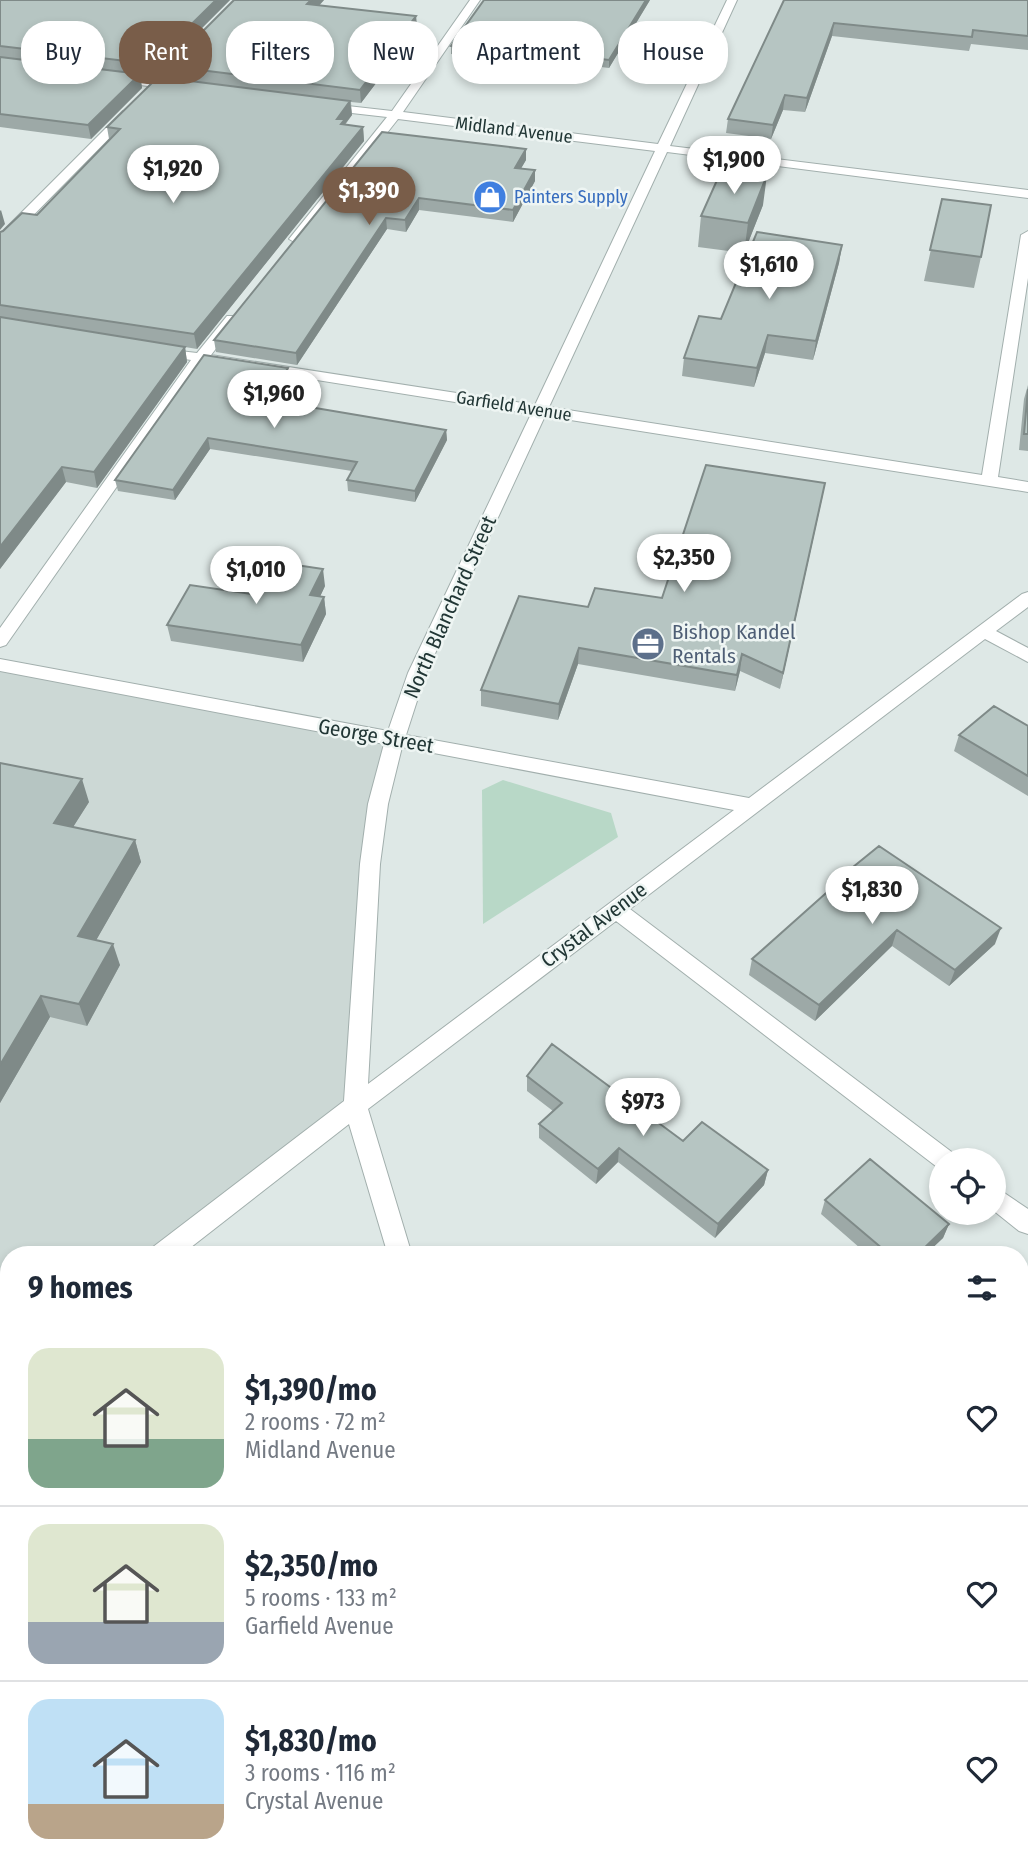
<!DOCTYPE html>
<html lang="en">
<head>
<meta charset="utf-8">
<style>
	body { margin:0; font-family:"Fira Sans Condensed",sans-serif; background:#f6f6f7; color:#1f2937; height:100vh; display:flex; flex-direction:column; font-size:26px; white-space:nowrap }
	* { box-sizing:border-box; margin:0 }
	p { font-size:23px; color:#747a83 }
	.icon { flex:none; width:38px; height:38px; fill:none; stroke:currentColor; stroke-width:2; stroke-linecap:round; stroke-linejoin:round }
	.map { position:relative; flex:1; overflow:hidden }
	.details { position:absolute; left:0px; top:1246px; width:1029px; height:625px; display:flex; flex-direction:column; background:#fff; border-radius:28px 28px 0 0; box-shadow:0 4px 10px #0003 }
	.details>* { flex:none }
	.top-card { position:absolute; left:21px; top:21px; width:987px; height:63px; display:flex; gap:14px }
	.buttons { position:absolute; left:929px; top:1148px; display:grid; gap:14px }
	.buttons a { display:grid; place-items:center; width:77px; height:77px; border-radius:50%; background:#fff; box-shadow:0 4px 10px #0003; font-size:35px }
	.price { position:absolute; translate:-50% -60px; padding:0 16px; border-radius:24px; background:#fff; color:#222; font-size:23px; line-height:46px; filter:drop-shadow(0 2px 4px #0008) }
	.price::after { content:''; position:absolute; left:50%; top:42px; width:21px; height:16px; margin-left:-10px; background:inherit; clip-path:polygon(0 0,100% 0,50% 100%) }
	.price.current { background:#795d49; color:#fff }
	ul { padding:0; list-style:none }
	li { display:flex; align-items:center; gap:21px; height:175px; padding:0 28px }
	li+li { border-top:2px solid #e0e1e3 }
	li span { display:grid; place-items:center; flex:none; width:196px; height:140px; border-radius:21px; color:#555 }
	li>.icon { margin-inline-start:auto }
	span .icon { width:84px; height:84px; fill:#fffc; stroke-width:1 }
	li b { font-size:30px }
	h2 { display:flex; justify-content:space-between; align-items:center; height:84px; padding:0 28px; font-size:30px }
	.chip { padding:0 24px; border-radius:28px; background:#fff; box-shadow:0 4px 10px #0003; font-size:24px; line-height:63px }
	.chip.current { background:#795d49; color:#fff }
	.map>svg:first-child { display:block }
	.built { fill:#ccd8d5 }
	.green { fill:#b8d8c7 }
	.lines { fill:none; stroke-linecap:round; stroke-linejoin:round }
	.minor-casing { stroke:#a2afad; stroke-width:2 }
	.minor { fill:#fff; fill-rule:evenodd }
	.wall { fill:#9da9a7 }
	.shaded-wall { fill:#7f8a88 }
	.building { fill:#b6c5c2; stroke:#7f8a88; stroke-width:2 }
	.labels { text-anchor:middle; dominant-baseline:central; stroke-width:5; stroke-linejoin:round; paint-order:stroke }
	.far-street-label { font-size:18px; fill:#213635; stroke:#eef5f3 }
	.far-shop-label { font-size:18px; fill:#366cbe; stroke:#eef5f3; text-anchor:start }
	.street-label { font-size:21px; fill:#213635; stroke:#eef5f3 }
	.service-label { font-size:21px; fill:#4e5e75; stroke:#eef5f3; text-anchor:start }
</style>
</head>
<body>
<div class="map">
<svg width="1028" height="1870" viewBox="0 0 1028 1870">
	<rect width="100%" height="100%" fill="#dee8e6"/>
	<path class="built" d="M 0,661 L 395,739 L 378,804 L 355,1106 L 164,1255 L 9,1255 L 9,1375 L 0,1382 Z"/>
	<path class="green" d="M 503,780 L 611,813 L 618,837 L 483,924 L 482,790 Z"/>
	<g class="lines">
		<defs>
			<path id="minor" d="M 470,0 L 480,0 L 403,112 L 658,144 L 727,0 L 737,0 L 670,146 L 1028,190 L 1028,198 L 667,152 L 549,407 L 982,475 L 1021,235 L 1028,231 L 1028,278 L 998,477 L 1028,482 L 1028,492 L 545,416 L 426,673 L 406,735 L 749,798 L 1022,594 L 1028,592 L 1028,607 L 996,631 L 1028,648 L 1028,662 L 985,639 L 630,909 L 953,1153 L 957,1160 L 942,1160 L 942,1169 L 937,1167 L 616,921 L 368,1109 L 412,1255 L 388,1255 L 349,1124 L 181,1255 L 150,1255 L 153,1247 L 344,1101 L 360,864 L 368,804 L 384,744 L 0,671 L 0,659 L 388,731 L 408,673 L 531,414 L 204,362 L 6,645 L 0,647 L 0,628 L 191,360 L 154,354 L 152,351 L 154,348 L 197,353 L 227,316 L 237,316 L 239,319 L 211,355 L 535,405 L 655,151 L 398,119 L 301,242 L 296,243 L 289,239 L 387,117 L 325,110 L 321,109 L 321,103 L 392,111 ZM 402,747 L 734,810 L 368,1084 L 380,864 L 388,804 Z
				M 113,76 L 179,84 L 185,87 L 179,90 L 109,81 L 109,77 Z
				M 123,111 L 133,114 L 5,244 L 0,245 L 0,234 Z
				M 994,1186 L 1028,1209 L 1028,1234 L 1019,1231 L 994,1211 Z
				M 9,1362 L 9,1390 L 0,1393 L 0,1365 Z
				M 647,1862 L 679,1862 L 683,1870 L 651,1870 Z"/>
		</defs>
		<use href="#minor" class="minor-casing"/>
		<use href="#minor" class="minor"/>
	</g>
	<path class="wall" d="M 0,0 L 230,0 L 153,77 L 140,76 L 142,88 L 91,139 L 0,127 Z
		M 234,0 L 324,0 L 319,6 L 416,16 L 417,29 L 361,103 L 351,102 L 352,115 L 345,125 L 363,127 L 364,141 L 197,349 L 185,347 L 187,362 L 97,488 L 66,482 L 0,569 L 0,232 L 37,215 L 109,139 L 107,127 L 171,79 L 168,66 Z
		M 650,0 L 609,68 L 585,65 L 583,68 L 451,54 L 451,46 Z
		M 784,0 L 1028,0 L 1028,50 L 971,44 L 969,51 L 832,36 L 805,112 L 783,110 L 771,139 L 726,133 L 728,119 Z
		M 382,132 L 526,160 L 521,168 L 535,181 L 513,222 L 419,210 L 406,232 L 387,229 L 297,365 L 216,352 L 214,340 Z
		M 942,199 L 981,257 L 974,288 L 924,281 Z
		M 763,205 L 744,253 L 698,247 L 701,216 Z
		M 842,245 L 839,263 L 813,360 L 765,353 L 754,387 L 682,376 L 684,358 L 721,319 Z
		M 289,378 L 275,401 L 446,430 L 447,440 L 415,502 L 348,491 L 347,480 L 352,471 L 210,449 L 175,500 L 118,491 L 115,480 Z
		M 1028,385 L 1028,451 L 1019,450 L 1024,399 Z
		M 825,483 L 780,689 L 740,671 L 735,691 L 578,664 L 558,720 L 481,706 L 481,690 L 588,607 L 662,598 Z
		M 325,586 L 320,596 L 324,597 L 326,614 L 303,662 L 171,641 L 167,625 L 251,594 Z
		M 1028,726 L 1028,796 L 954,751 L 959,735 Z
		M 0,763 L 89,802 L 73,827 L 135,840 L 141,862 L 96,940 L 120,965 L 87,1026 L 50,1017 L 0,1103 Z
		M 832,884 L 995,944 L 949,986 L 892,946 L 815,1021 L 749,975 L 752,959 L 831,888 Z
		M 527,1076 L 683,1141 L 768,1170 L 764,1185 L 715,1238 L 618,1162 L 596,1184 L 539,1138 L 539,1124 L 553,1111 L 527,1091 Z
		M 825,1200 L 949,1224 L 943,1238 L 925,1255 L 868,1255 L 821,1214 Z
		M 1028,1300 L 1028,1399 L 1020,1393 L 1020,1301 Z
		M 847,1862 L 1020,1862 L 1028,1870 L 855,1870 Z"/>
	<path class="shaded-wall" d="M 216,0 L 230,0 L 153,77 L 151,64 Z
		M 311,0 L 324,0 L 308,17 L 307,4 Z
		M 646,0 L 650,0 L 609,68 L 609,60 Z
		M 416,16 L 417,29 L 361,103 L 360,90 Z
		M 834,23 L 832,36 L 805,112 L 807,98 Z
		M 140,74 L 142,88 L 91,139 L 88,125 Z
		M 785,95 L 783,110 L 771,139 L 773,125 Z
		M 350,101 L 352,115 L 345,124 L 346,134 L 337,119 Z
		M 363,127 L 364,141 L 197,349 L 194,334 Z
		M 526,149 L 526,160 L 515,179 L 515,168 Z
		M 535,170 L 535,181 L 513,222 L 513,210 Z
		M 767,175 L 763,205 L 744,253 L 748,223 Z
		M 419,198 L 419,210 L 406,232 L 405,220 Z
		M 1,210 L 5,224 L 0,230 L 0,211 Z
		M 386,218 L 387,229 L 297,365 L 296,353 Z
		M 842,245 L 839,263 L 813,360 L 816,341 Z
		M 768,335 L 765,353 L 754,387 L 757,368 Z
		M 185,347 L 187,362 L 97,488 L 94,472 Z
		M 288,368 L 289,378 L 269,410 L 268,400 Z
		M 446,430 L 447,440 L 415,502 L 415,491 Z
		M 208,438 L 210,449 L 175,500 L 173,490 Z
		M 62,467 L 66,482 L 0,569 L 0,547 Z
		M 825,483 L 822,499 L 780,689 L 783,673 Z
		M 323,569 L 325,586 L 313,612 L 310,595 Z
		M 324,597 L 326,614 L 303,662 L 301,645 Z
		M 579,648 L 578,664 L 558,720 L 559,704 Z
		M 742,654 L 740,671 L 735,691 L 737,675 Z
		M 82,779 L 89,802 L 61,846 L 54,823 Z
		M 135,840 L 141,862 L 86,958 L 78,936 Z
		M 1001,928 L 995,944 L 949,986 L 955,970 Z
		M 897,930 L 892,946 L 815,1021 L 819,1005 Z
		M 113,944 L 120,965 L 87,1026 L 79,1004 Z
		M 41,996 L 50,1017 L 0,1103 L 0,1065 Z
		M 619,1148 L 618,1162 L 596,1184 L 598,1169 Z
		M 768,1170 L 764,1185 L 715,1238 L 718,1224 Z
		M 949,1224 L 943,1238 L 925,1255 L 917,1255 Z"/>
	<path class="building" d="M 0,0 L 216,0 L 151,64 L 0,46 Z
		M 234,0 L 311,0 L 307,4 L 416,16 L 360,90 L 168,66 Z
		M 484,0 L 646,0 L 609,60 L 585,57 L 583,60 L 451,46 Z
		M 784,0 L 1028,0 L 1028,36 L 973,30 L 972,37 L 834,23 L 807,98 L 785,95 L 773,125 L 728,119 Z
		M 0,57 L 140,74 L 88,125 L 0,114 Z
		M 158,77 L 350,101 L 337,119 L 345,119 L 341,124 L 363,127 L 194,334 L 0,305 L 0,232 L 3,231 L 22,213 L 37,215 L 120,129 L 107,127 Z
		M 382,132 L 526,149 L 515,168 L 535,170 L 513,210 L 419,198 L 405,220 L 386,218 L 296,353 L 214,340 Z
		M 722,169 L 767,175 L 748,223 L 701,216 Z
		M 942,199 L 991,205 L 981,257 L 930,250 Z
		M 757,232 L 842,245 L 816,341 L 768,335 L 757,368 L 684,358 L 699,316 L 721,319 Z
		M 0,317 L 185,347 L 94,472 L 62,467 L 0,547 Z
		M 204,355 L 288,368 L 268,400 L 446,430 L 415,491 L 347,480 L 357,462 L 208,438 L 173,490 L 115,480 Z
		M 1028,389 L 1028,434 L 1024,434 Z
		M 706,465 L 825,483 L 783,673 L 742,654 L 737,675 L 579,648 L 559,704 L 481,690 L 519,596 L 588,607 L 595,588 L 662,598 Z
		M 269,561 L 323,569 L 310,595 L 324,597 L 301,645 L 167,625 L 190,585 L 251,594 Z
		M 994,706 L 1028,726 L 1028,776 L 959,735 Z
		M 0,763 L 82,779 L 54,823 L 135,840 L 78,936 L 113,944 L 79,1004 L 41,996 L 0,1065 Z
		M 879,846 L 1001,928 L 955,970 L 897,930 L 819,1005 L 752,959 L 834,886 L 832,884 Z
		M 552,1044 L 683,1141 L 702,1122 L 768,1170 L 718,1224 L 619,1148 L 598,1169 L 539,1124 L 562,1103 L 527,1076 Z
		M 870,1159 L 949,1224 L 917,1255 L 890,1255 L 825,1200 Z
		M 1024,1297 L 1028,1300 L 1028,1380 L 1020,1374 L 1020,1301 Z
		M 1020,1578 L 1028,1585 L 1028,1870 L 867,1870 L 859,1862 L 1020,1862 Z"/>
	<defs>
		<symbol id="shop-disc" viewBox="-11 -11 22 22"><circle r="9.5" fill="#3f7fe0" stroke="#eef5f3"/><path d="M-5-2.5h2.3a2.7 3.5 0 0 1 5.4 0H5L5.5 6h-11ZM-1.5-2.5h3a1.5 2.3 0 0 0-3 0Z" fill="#fff"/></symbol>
		<symbol id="office-disc" viewBox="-11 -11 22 22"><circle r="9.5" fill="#5c6f8a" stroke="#eef5f3"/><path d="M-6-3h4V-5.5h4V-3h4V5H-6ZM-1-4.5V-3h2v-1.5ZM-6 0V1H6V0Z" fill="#fff"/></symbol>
	</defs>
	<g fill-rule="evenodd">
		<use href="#shop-disc" x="471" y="178" width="38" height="38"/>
		<use href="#office-disc" x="629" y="625" width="38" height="38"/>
	</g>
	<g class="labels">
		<g class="far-street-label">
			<text transform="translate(514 130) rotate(7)">Midland Avenue</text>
			<text transform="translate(514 406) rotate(9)">Garfield Avenue</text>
		</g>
		<g class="far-shop-label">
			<text x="514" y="197">Painters Supply</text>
		</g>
		<g class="street-label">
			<text transform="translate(450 607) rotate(-66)">North Blanchard Street</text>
			<text transform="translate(376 736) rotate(10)">George Street</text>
			<text transform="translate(594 925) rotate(-37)">Crystal Avenue</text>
		</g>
		<g class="service-label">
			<text x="672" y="632">Bishop Kandel<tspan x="672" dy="24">Rentals</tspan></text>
		</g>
	</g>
</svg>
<div class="buttons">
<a><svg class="icon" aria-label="locate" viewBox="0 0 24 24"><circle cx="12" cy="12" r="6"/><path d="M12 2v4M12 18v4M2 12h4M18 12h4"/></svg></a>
</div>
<b class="price" style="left:734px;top:196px">$1,900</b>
<b class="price" style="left:173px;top:205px">$1,920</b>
<b class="price current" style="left:369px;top:227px">$1,390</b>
<b class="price" style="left:769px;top:301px">$1,610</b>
<b class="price" style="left:274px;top:430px">$1,960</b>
<b class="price" style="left:684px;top:594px">$2,350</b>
<b class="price" style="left:256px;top:606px">$1,010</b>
<b class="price" style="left:872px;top:926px">$1,830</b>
<b class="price" style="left:643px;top:1138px">$973</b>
<div class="top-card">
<a class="chip">Buy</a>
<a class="chip current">Rent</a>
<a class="chip">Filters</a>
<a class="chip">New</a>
<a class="chip">Apartment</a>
<a class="chip">House</a>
</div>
<section class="details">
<h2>9 homes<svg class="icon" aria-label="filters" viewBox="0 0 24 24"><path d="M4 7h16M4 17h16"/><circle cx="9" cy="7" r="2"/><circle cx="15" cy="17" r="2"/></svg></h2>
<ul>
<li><span style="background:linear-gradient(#dfe7d0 65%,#7fa58c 0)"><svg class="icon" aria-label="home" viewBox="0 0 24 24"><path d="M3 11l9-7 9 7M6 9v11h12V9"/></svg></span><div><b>$1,390/mo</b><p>2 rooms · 72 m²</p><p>Midland Avenue</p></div><svg class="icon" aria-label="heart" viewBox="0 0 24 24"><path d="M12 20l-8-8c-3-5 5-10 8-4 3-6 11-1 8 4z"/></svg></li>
<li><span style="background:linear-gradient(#dfe7d0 70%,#9aa5b1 0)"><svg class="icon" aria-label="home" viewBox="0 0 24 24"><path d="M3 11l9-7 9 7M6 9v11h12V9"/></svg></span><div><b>$2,350/mo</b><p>5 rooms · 133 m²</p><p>Garfield Avenue</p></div><svg class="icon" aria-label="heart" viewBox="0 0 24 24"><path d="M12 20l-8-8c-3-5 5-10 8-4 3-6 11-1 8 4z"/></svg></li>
<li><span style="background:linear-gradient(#bfe0f5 75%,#b9a48a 0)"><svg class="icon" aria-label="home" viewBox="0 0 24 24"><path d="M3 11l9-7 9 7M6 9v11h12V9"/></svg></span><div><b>$1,830/mo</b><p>3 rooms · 116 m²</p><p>Crystal Avenue</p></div><svg class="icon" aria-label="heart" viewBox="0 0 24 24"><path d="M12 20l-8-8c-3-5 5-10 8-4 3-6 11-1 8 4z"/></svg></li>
</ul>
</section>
</div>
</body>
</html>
